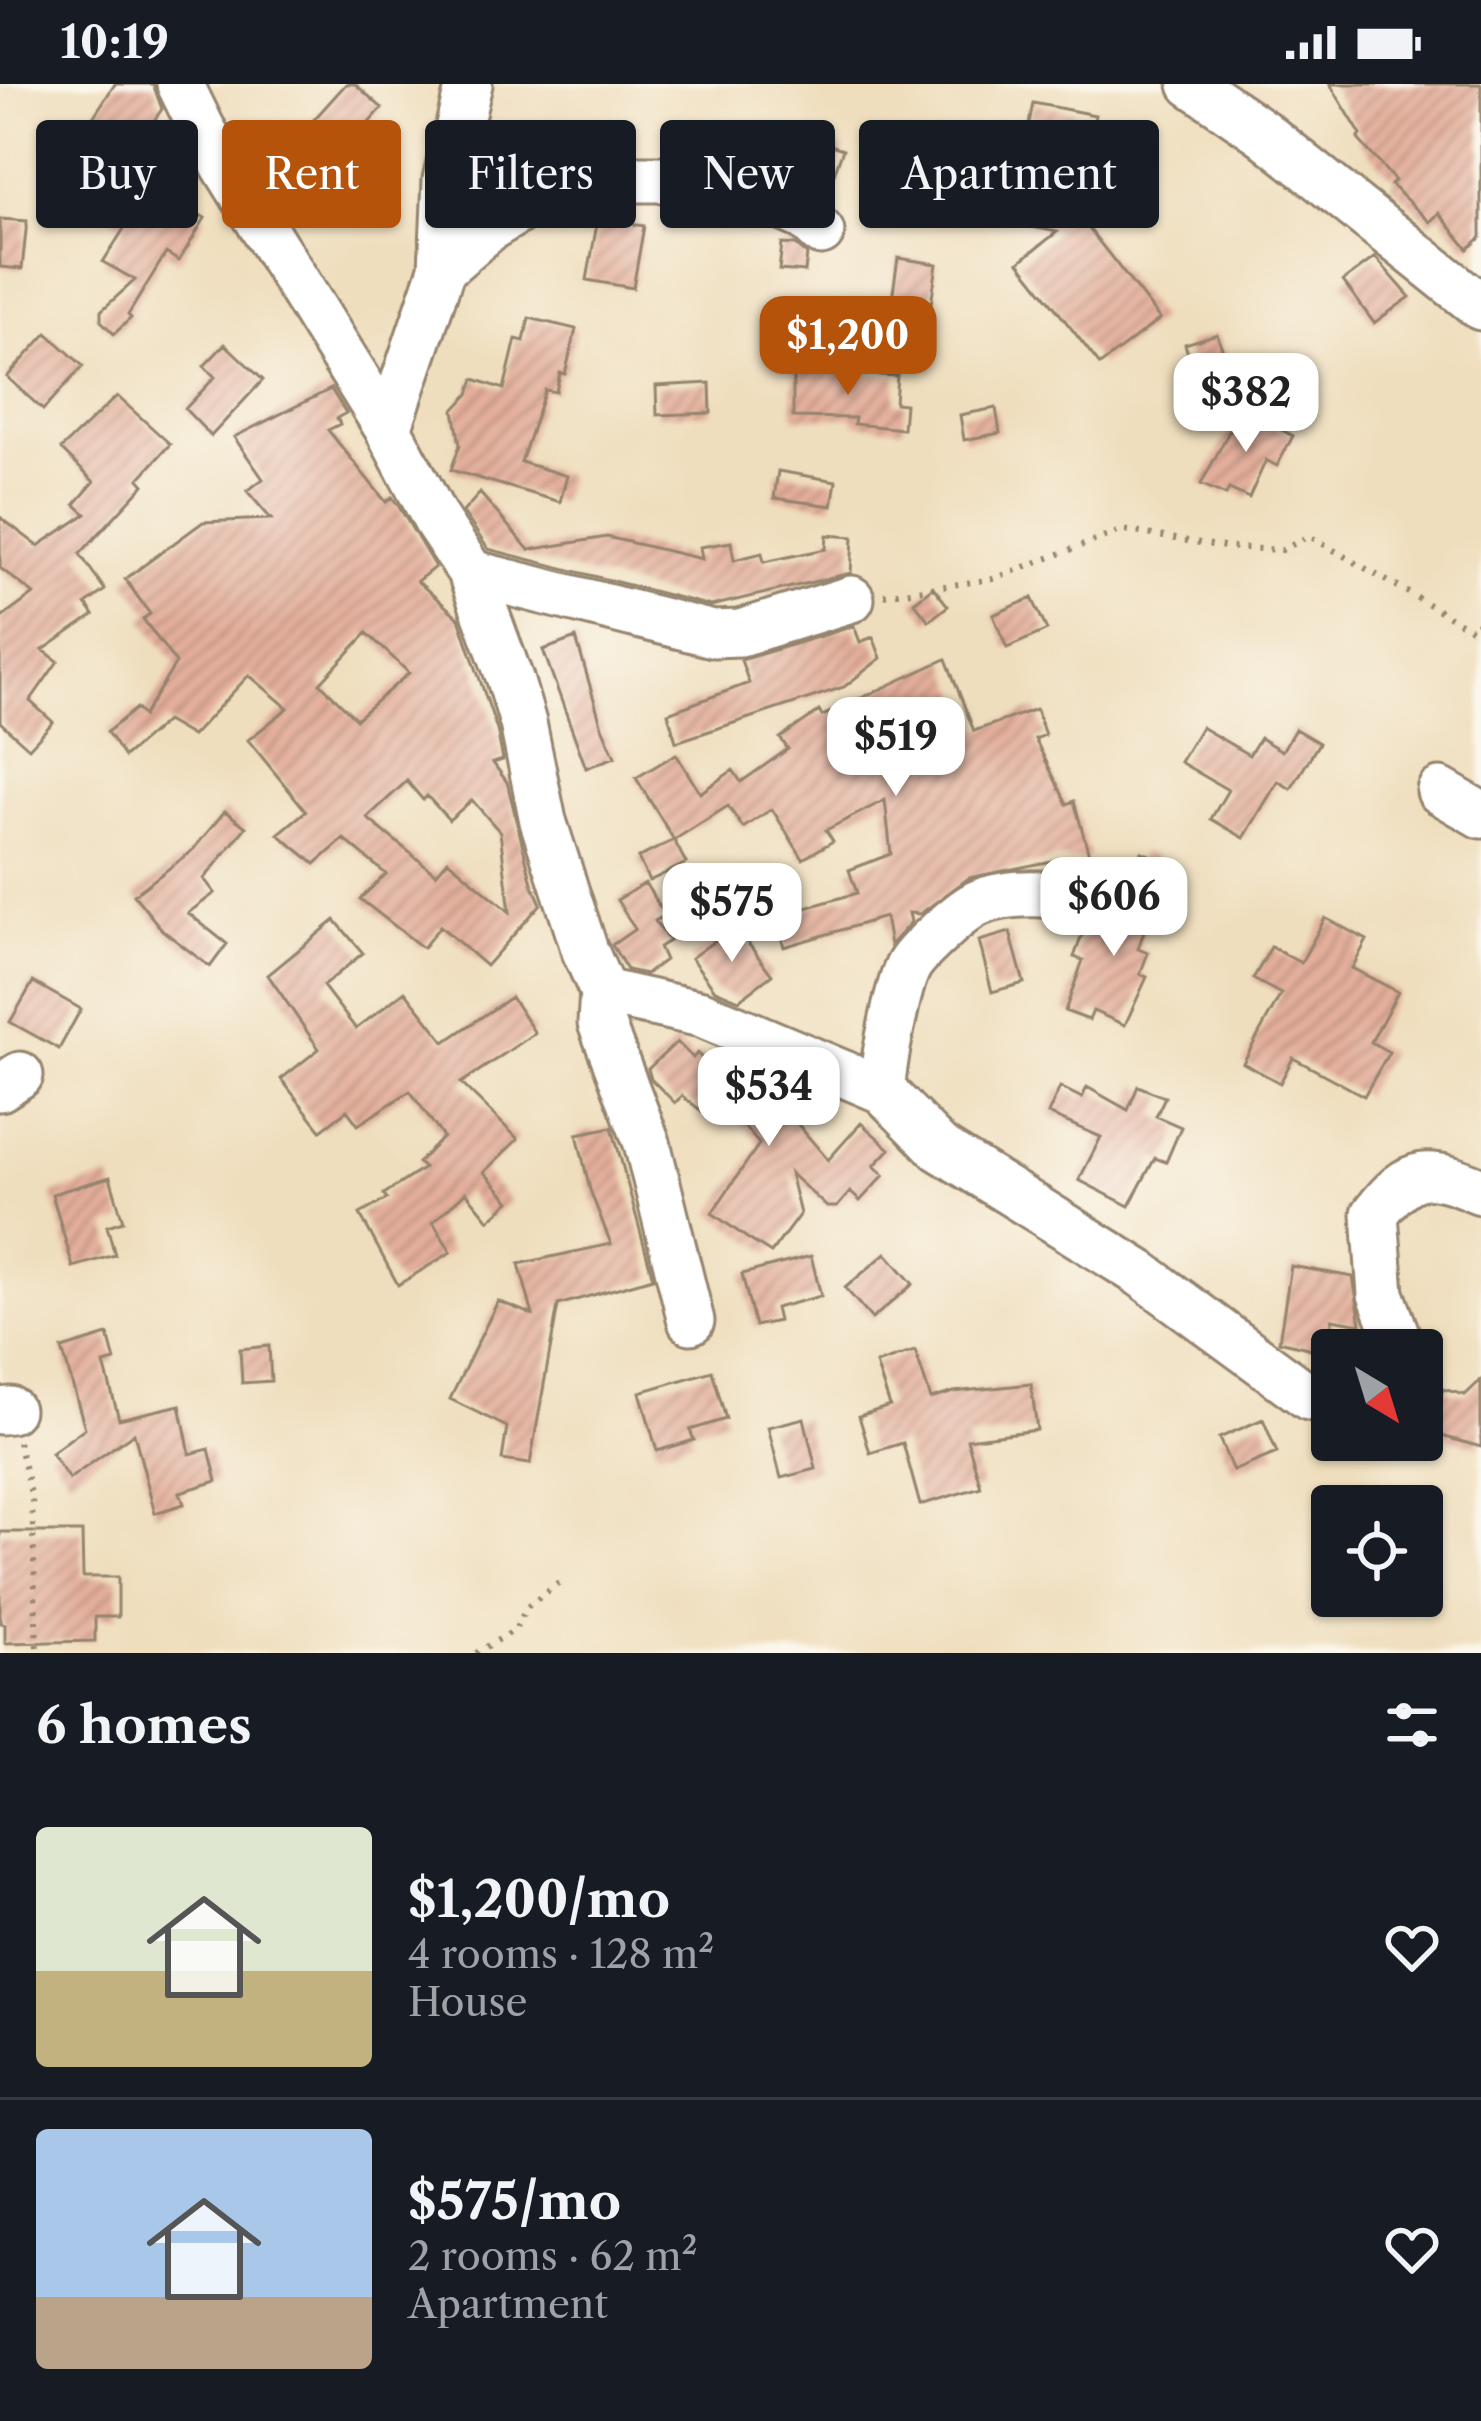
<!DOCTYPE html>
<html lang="en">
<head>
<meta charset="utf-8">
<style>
	body { margin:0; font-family:"Libre Caslon Text",serif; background:#20242c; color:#f1f3f6; height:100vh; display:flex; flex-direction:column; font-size:45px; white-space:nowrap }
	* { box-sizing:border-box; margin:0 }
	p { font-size:39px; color:#9ea1a6 }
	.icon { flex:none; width:66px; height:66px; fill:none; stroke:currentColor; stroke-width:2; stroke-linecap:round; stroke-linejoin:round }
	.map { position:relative; height:1569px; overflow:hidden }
	.panel { display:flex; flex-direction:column; background:#171b24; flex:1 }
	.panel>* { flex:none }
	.guide { position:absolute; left:36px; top:36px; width:1410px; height:108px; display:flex; gap:24px }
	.needle { width:78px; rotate:142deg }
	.buttons { position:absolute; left:1311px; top:1245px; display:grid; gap:24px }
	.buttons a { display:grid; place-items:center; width:132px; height:132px; border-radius:12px; background:#171b24; box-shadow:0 3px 9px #0004; font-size:60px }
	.price { position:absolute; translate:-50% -102px; padding:0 27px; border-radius:24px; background:#fff; color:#222; font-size:39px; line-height:78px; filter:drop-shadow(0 3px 6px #0008) }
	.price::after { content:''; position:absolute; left:50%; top:72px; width:36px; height:27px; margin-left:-18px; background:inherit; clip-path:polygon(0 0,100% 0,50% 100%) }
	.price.current { background:#b45309; color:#fff }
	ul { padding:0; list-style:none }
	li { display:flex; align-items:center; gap:36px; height:300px; padding:0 36px }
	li+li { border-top:3px solid #363941 }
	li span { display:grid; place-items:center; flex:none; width:336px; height:240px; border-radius:12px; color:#555 }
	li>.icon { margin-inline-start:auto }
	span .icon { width:144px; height:144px; fill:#fffc; stroke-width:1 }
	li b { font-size:51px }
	h2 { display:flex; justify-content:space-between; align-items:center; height:144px; padding:0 36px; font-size:51px }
	.chip { padding:0 42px; border-radius:12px; background:#171b24; box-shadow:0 3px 9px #0004; font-size:42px; line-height:108px }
	.chip.current { background:#b45309; color:#fff }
	.status { display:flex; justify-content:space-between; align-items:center; height:84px; padding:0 60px; background:#171b24; direction:ltr }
	.status svg { height:33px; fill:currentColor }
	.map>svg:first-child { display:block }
	.building { fill:url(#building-hatch); fill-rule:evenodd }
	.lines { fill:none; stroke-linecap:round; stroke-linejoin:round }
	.minor-casing { stroke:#95846e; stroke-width:51 }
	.path { stroke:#95846e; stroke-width:6; stroke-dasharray:3 9; stroke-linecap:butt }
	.minor { stroke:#fff; stroke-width:45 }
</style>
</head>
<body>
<div class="status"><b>10:19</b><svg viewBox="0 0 49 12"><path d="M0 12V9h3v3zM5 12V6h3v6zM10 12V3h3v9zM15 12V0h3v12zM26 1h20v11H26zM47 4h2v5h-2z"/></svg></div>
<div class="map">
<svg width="1481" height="1569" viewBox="0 0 1481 1569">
	<defs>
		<pattern id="building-hatch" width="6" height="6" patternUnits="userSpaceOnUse" patternTransform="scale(3)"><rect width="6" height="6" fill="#e4af9b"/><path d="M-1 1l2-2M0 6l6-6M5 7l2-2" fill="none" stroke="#ba8f7e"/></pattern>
	</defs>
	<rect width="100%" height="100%" fill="#fbf7ec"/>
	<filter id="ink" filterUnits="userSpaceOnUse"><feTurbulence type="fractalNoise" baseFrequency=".00833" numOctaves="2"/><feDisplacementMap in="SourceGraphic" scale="24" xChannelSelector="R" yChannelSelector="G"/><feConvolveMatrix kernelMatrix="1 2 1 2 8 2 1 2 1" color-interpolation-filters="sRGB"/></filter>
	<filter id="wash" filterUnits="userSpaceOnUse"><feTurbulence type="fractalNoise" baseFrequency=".004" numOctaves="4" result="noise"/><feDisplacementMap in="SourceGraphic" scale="48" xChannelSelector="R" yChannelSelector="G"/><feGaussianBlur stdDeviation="2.7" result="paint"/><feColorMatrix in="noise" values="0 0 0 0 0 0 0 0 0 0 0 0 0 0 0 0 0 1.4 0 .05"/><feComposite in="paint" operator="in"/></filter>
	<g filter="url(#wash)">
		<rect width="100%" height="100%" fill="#efdebd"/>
		<g id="blocks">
			<path class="building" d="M 115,0 L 153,0 L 162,25 L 153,38 L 163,45 L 144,73 L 90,38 Z
				M 346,0 L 355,0 L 382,24 L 351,59 L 361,67 L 335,96 L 317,80 L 273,108 L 263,92 Z
				M 1330,0 L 1481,0 L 1481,153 L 1468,165 L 1439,129 L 1430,138 L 1391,101 L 1395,97 L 1358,55 L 1361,51 Z
				M 1033,19 L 1095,31 L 1086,77 L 1093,78 L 1082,136 L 1160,235 L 1100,281 L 1019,178 L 1057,148 L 1028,142 L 1038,101 L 1018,97 Z
				M 795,49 L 843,65 L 825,115 L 780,93 Z
				M 119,82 L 205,134 L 179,177 L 166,169 L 128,231 L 131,234 L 114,250 L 101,237 L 101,227 L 135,196 L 103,178 L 125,143 L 94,124 Z
				M 598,134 L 644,142 L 633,204 L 587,196 Z
				M 0,135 L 27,137 L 22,185 L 0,183 Z
				M 782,160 L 796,161 L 807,170 L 805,188 L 779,186 Z
				M 1375,173 L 1410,213 L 1374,239 L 1343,197 Z
				M 898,174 L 937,180 L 929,234 L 890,229 Z
				M 529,234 L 576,245 L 565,290 L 560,289 L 556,308 L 545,306 L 521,378 L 567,392 L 560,418 L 451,386 L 460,361 L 454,326 L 469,310 L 474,295 L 504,305 L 516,255 L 524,257 Z
				M 47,249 L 83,282 L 43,326 L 7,293 Z
				M 1217,250 L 1225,273 L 1192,283 L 1185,260 Z
				M 225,260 L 263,296 L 211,352 L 185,325 L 215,293 L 204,282 Z
				M 793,286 L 897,292 L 895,319 L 905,320 L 903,345 L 854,340 L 855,334 L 793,333 Z
				M 710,299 L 711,329 L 657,331 L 656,302 Z
				M 331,305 L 346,329 L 337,334 L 340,340 L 328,346 L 386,418 L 392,413 L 398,421 L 435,483 L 417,497 L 459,534 L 497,646 L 503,676 L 493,679 L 507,698 L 532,799 L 541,820 L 486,882 L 440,842 L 423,864 L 360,815 L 386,790 L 344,755 L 315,780 L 278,750 L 306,727 L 248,656 L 288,624 L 249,591 L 192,652 L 166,637 L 124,673 L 107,648 L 136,624 L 143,632 L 176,579 L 143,535 L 150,530 L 125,495 L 203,438 L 271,435 L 247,407 L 263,395 L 234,353 ZM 367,549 L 409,589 L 356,635 L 320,599 ZM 407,697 L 423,716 L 427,712 L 449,736 L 472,716 L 500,748 L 510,828 L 448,776 L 436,790 L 367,734 Z
				M 117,312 L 170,360 L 139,395 L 144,401 L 80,470 L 105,506 L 86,520 L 94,531 L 43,566 L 58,577 L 30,617 L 53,638 L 29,664 L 0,638 L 0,535 L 34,510 L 0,484 L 0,433 L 38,462 L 86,430 L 75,420 L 94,398 L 61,365 Z
				M 996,324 L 1000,349 L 964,356 L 960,331 Z
				M 1241,325 L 1293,352 L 1277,382 L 1266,376 L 1249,414 L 1229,405 L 1226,411 L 1201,400 Z
				M 778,387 L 836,397 L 832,422 L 774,414 Z
				M 480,409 L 529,466 L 607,453 L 702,475 L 700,463 L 731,458 L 734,476 L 762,469 L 764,478 L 826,465 L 827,451 L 853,453 L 851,489 L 711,522 L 488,465 L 463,428 Z
				M 933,503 L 948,522 L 929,537 L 914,518 Z
				M 1032,514 L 1047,546 L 1007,564 L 993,531 Z
				M 854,542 L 860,558 L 873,553 L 881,574 L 844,603 L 676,658 L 668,629 L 749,599 L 741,576 Z
				M 576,554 L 602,643 L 615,673 L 586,684 L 543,566 Z
				M 946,575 L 974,647 L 1036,625 L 1045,651 L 1035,655 L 1067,720 L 1074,717 L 1090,774 L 1067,778 L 1066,774 L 969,794 L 920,830 L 909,829 L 911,838 L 890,861 L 885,833 L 784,863 L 778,842 L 778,832 L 857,809 L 849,786 L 891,770 L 885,716 L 826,746 L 833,757 L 803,775 L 772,725 L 743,744 L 728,722 L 674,756 L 636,694 L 676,670 L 700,709 L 733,686 L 741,698 L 788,665 L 780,654 L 819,627 L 822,632 Z
				M 1201,643 L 1249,671 L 1260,654 L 1282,667 L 1295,645 L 1319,659 L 1291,705 L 1278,697 L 1244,754 L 1211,735 L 1228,706 L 1180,678 Z
				M 225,727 L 246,743 L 204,795 L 215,809 L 188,829 L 227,860 L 210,883 L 162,846 L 134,811 L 192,767 Z
				M 674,756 L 686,779 L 649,797 L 638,774 Z
				M 1142,768 L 1164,777 L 1137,837 L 1146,841 L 1138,865 L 1148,869 L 1140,890 L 1147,893 L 1125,941 L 1093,927 L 1089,936 L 1065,927 L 1083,876 L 1074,873 L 1086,840 L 1102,842 L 1103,853 L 1108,843 L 1125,841 L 1138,830 L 1142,817 L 1140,806 L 1130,794 Z
				M 645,799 L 665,831 L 655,837 L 669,857 L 659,863 L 665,876 L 646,890 L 627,886 L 612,861 L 635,845 L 617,816 Z
				M 1325,834 L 1367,856 L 1352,884 L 1398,908 L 1371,958 L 1389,968 L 1364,1012 L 1293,974 L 1280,999 L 1243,979 L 1281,910 L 1253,895 L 1271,863 L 1301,879 Z
				M 335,836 L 363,869 L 323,902 L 356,945 L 405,907 L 445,958 L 511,913 L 535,949 L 461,999 L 518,1055 L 484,1088 L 510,1117 L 489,1136 L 466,1108 L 433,1138 L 451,1168 L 398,1201 L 360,1130 L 387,1115 L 384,1110 L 424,1084 L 418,1079 L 443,1053 L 410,1007 L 358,1041 L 347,1026 L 321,1046 L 281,995 L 319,965 L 268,891 Z
				M 735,842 L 772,891 L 739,916 L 715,906 L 691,874 Z
				M 1010,848 L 1024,899 L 992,908 L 979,857 Z
				M 33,898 L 81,925 L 59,965 L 10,938 Z
				M 677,958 L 693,974 L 697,969 L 712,985 L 721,973 L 779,1018 L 828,1076 L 861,1039 L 890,1065 L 874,1082 L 884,1091 L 860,1117 L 850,1108 L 837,1123 L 827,1123 L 790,1089 L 800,1130 L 771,1169 L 747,1154 L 712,1129 L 759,1060 L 728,1023 L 716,1038 L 682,1012 L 675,1019 L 651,995 L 648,985 Z
				M 1138,1002 L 1165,1013 L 1156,1032 L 1181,1043 L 1166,1078 L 1155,1074 L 1129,1122 L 1079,1096 L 1101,1053 L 1048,1030 L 1060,1003 L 1082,1014 L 1087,1003 L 1128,1026 Z
				M 612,1043 L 653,1194 L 558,1221 L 530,1380 L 502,1376 L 507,1343 L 450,1315 L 498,1217 L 533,1231 L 519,1180 L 611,1160 L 590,1106 L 577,1050 Z
				M 110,1093 L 123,1137 L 107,1142 L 115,1171 L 73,1183 L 52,1110 Z
				M 886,1169 L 913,1200 L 872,1235 L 845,1204 Z
				M 811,1172 L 821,1212 L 775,1224 L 778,1237 L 755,1242 L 742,1190 Z
				M 1291,1182 L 1353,1193 L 1361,1240 L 1332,1235 L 1332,1270 L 1279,1257 Z
				M 108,1251 L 115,1277 L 104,1280 L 119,1335 L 180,1321 L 190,1370 L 209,1365 L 217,1397 L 180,1408 L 184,1420 L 155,1429 L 134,1349 L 69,1395 L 51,1369 L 85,1344 L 62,1265 Z
				M 269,1262 L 271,1297 L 242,1299 L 240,1265 Z
				M 915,1267 L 931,1315 L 954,1308 L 1031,1300 L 1037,1346 L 967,1355 L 981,1403 L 920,1421 L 903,1359 L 870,1369 L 859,1332 L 890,1322 L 876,1280 Z
				M 712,1287 L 726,1335 L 690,1346 L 694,1356 L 657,1367 L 640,1308 Z
				M 1481,1296 L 1481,1363 L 1431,1349 L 1443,1305 L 1465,1311 Z
				M 804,1334 L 816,1385 L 781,1394 L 768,1343 Z
				M 1263,1335 L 1277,1369 L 1233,1387 L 1219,1354 Z
				M 0,1448 L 82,1448 L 83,1493 L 118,1493 L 118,1533 L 95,1533 L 95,1557 L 5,1559 L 5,1540 L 0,1539 Z"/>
		</g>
	</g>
	<g filter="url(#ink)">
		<use href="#blocks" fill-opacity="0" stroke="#95846e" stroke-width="3"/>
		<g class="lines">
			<defs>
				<path id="minor" d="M 180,0 L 202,45 L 388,345 L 436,436 L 471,489 L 510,595 L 523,639 L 543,737 L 585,867 L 603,908 L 601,939 L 647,1059 L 691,1237
					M 1192,0 L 1263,49 L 1481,223
					M 442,185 L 491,143 L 539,114 L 569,99 L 599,95 L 717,95 L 805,133 L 821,148
					M 388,345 L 442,185 L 446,96 L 469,0
					M 471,489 L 713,550 L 740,549 L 851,515
					M 1440,707 L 1481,731
					M 603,908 L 702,930 L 882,1006 L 939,1064 L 1140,1189 L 1309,1313 L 1332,1318
					M 0,1004 L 20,991
					M 882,1006 C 882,983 898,900 909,881 C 918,866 962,826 978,819 C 1018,802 1073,813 1115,816
					M 1402,1266 L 1381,1210 L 1375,1130 C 1411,1082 1429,1085 1481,1107
					M 0,1327 L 10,1326"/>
			</defs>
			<use href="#minor" class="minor-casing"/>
			<path class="path" d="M 884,511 L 993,495 L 1123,446 L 1224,463 L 1282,466 L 1309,452 L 1473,546 L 1481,536
				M 18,1358 L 32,1414 L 37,1569
				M 476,1569 L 515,1546 L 527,1523 L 560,1498"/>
			<use href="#minor" class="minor"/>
		</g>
	</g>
</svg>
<div class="buttons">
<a><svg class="needle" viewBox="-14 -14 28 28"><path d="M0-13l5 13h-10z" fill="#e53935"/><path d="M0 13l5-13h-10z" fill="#9ea1a6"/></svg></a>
<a><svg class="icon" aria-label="locate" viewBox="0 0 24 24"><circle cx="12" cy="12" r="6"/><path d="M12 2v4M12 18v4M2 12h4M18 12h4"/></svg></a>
</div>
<b class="price current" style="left:848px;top:314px">$1,200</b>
<b class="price" style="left:1246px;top:371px">$382</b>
<b class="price" style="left:896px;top:715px">$519</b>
<b class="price" style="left:1114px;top:875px">$606</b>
<b class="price" style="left:732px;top:881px">$575</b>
<b class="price" style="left:769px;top:1065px">$534</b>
<div class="guide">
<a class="chip">Buy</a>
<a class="chip current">Rent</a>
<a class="chip">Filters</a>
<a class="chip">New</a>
<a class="chip">Apartment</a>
</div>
</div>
<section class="panel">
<h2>6 homes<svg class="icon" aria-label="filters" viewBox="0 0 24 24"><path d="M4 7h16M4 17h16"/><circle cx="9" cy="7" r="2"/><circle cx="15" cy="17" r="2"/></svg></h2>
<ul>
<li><span style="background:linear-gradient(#dfe7d0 60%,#c2b280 0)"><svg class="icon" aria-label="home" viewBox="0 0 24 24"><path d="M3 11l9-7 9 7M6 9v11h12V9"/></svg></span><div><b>$1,200/mo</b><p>4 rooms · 128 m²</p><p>House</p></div><svg class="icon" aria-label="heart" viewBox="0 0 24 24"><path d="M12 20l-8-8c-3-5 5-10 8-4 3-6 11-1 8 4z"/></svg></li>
<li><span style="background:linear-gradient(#a9c7e8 70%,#b9a48a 0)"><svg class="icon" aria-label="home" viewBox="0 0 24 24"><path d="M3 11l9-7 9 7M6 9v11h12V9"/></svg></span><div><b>$575/mo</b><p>2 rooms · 62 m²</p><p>Apartment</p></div><svg class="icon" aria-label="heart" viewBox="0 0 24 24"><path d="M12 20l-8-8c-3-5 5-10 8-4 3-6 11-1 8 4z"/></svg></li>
</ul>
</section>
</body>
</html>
